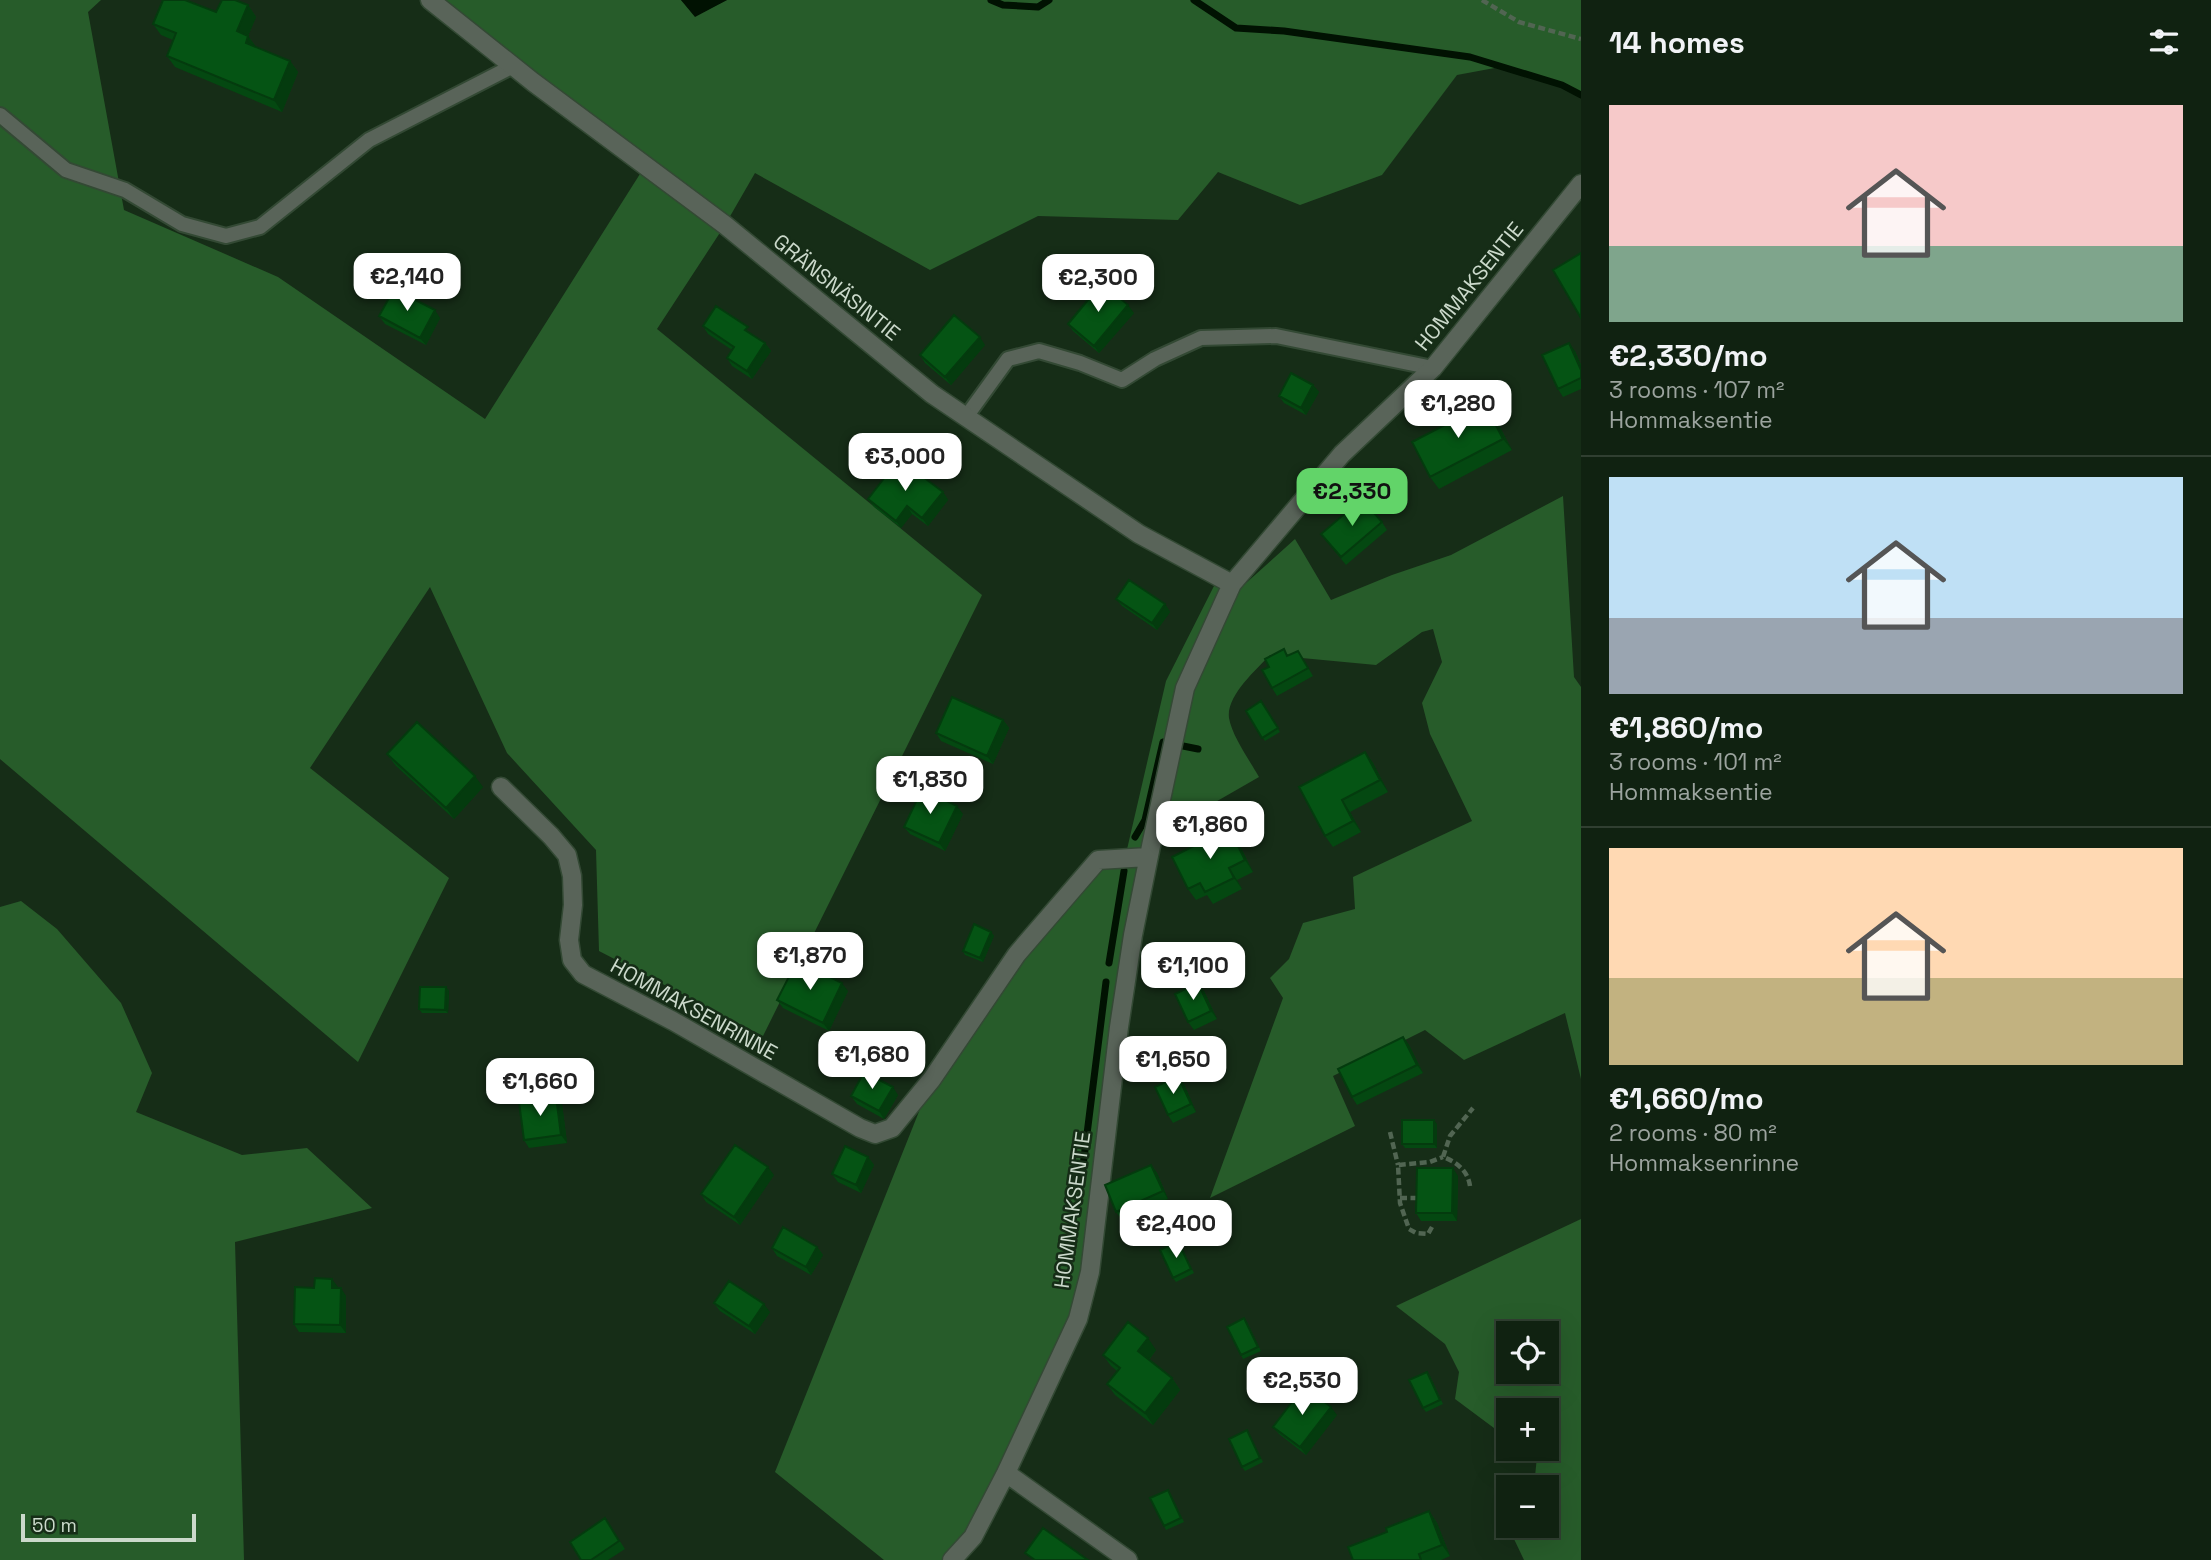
<!DOCTYPE html>
<html lang="en">
<head>
<meta charset="utf-8">
<style>
	body { margin:0; font-family:"Space Grotesk",sans-serif; background:#192a1a; color:#f1f3f6; height:100vh; display:flex; flex-direction:column; font-size:26px; white-space:nowrap }
	* { box-sizing:border-box; margin:0 }
	p { font-size:23px; color:#9ca49f }
	.icon { flex:none; width:38px; height:38px; fill:none; stroke:currentColor; stroke-width:2; stroke-linecap:round; stroke-linejoin:round }
	.map { position:relative; flex:1; overflow:hidden }
	.side { display:flex; flex-direction:column; background:#102211; width:630px }
	.side>* { flex:none }
	.controls { position:absolute; left:1496px; top:1321px; display:grid; gap:14px }
	.controls a { display:grid; place-items:center; width:63px; height:63px; border-radius:0px; background:#102211; box-shadow:0 7px 28px #0002,0 0 0 2px #303f31; font-size:35px }
	.scale { position:absolute; left:21px; bottom:18px; width:175px; box-sizing:border-box; padding-left:7px; border:4px solid #cbd9cb; border-top:0; font-size:19px; line-height:24px; white-space:nowrap; color:#cbd9cb; -webkit-text-stroke:5px #162d17; paint-order:stroke }
	.price { position:absolute; translate:-50% -60px; padding:0 16px; border-radius:14px; background:#fff; color:#222; font-size:23px; line-height:46px; filter:drop-shadow(0 2px 4px #0008) }
	.price::after { content:''; position:absolute; left:50%; top:42px; width:21px; height:16px; margin-left:-10px; background:inherit; clip-path:polygon(0 0,100% 0,50% 100%) }
	.price.selected { background:#62d469; color:#111 }
	ul { padding:0; list-style:none }
	li { display:grid; align-content:center; gap:14px; height:371px; padding:0 28px }
	li+li { border-top:2px solid #303f31 }
	li span { display:grid; place-items:center; height:217px; border-radius:0px; color:#555 }
	li>.icon { margin-inline-start:auto }
	span .icon { width:126px; height:126px; fill:#fffc; stroke-width:1 }
	li b { font-size:30px }
	h2 { display:flex; justify-content:space-between; align-items:center; height:84px; padding:0 28px; font-size:30px }
	main { display:flex; flex:1; min-height:0 }
	.map>svg:first-child { display:block }
	.green { fill:#275c2a; fill-rule:evenodd }
	.water { fill:#011202 }
	.lines { fill:none; stroke-linecap:round; stroke-linejoin:round }
	.stream { stroke:#011202; stroke-width:7 }
	.lane-casing { stroke:#334934; stroke-width:18 }
	.street-casing { stroke:#334934; stroke-width:21 }
	.path { stroke:#516552; stroke-width:4.5; stroke-dasharray:7 3.5; stroke-linecap:butt }
	.lane { stroke:#596459; stroke-width:14 }
	.street { stroke:#596459; stroke-width:18 }
	.wall { fill:#044811 }
	.shaded-wall { fill:#043b0e }
	.building { fill:#055414; stroke:#043b0e; stroke-width:2 }
	.labels { text-anchor:middle; dominant-baseline:central; stroke-width:5; stroke-linejoin:round; paint-order:stroke }
	.street-label { font-size:21px; fill:#cbd9cb; stroke:#162d17 }
</style>
</head>
<body>
<main>
<div class="map">
<svg width="1581" height="1560" viewBox="0 0 1581 1560">
	<rect width="100%" height="100%" fill="#162d17"/>
	<path class="green" d="M 0,0 L 101,0 L 88,12 L 124,210 L 278,277 L 485,419 L 645,166 L 430,0 L 681,0 L 695,16 L 727,0 L 1581,0 L 1581,95 L 1562,85 L 1500,67 L 1457,75 L 1382,175 L 1300,205 L 1218,172 L 1178,220 L 1038,216 L 930,270 L 755,173 L 725,225 L 657,329 L 982,595 L 763,1036 L 599,951 L 596,850 L 507,753 L 430,587 L 310,768 L 449,878 L 358,1062 L 0,759 Z
		M 1563,496 L 1574,677 L 1581,687 L 1581,1079 L 1565,1013 L 1464,1060 L 1425,1030 L 1333,1076 L 1355,1126 L 1210,1198 L 1283,998 L 1270,978 L 1289,959 L 1303,923 L 1355,909 L 1353,877 L 1472,821 L 1430,734 L 1422,703 L 1442,662 L 1433,629 L 1422,632 L 1376,665 L 1270,655 C 1256,670 1226,696 1229,718 C 1232,736 1250,761 1259,777 L 1165,831 L 1191,698 L 1236,592 L 1295,539 L 1331,600 L 1392,575 L 1451,555 Z
		M 1216,582 L 1232,584 L 1185,688 L 1151,846 L 1090,1272 L 1006,1473 L 981,1541 L 960,1560 L 884,1560 L 775,1472 L 932,1079 L 1098,860 L 1125,858 L 1166,681 Z
		M 21,901 L 57,929 L 121,1003 L 152,1073 L 136,1112 L 242,1155 L 307,1148 L 372,1208 L 235,1242 L 244,1560 L 0,1560 L 0,907 Z
		M 1581,1219 L 1581,1560 L 1524,1560 L 1514,1539 L 1519,1526 L 1547,1526 L 1547,1488 L 1534,1487 L 1537,1456 L 1526,1449 L 1547,1449 L 1547,1410 L 1508,1410 L 1508,1438 L 1502,1434 L 1455,1399 L 1459,1372 L 1445,1344 L 1396,1306 ZM 1508,1334 L 1547,1334 L 1547,1372 L 1508,1372 Z"/>
	<path class="water" d="M 681,0 L 727,0 L 695,17 Z"/>
	<g class="lines">
		<path class="stream" d="M 991,0 L 1003,5 L 1038,7 L 1049,0
			M 1194,0 L 1236,28 L 1284,31 L 1470,57 L 1562,85 L 1581,95
			M 1135,837 L 1145,820 L 1163,742 L 1198,749
			M 1109,963 L 1124,871
			M 1081,1182 L 1106,982"/>
		<defs>
			<path id="lane" d="M 0,115 L 66,170 L 125,190 L 182,224 L 226,236 L 260,227 L 369,140 L 513,66
				M 966,417 L 1008,359 L 1039,351 L 1080,363 L 1122,380 L 1155,359 L 1201,338 L 1276,336 L 1433,368"/>
			<path id="street" d="M 430,0 L 533,82 L 725,225 L 932,394 L 1139,534 L 1232,584
				M 501,787 L 551,836 L 567,855 L 572,876 L 573,905 L 569,940 L 572,960 L 583,974 L 673,1021 L 860,1128 L 875,1134 L 892,1128 L 932,1079 L 1017,954 L 1098,860 L 1148,857
				M 1006,1473 L 1128,1560
				M 952,1560 L 973,1537 L 1006,1473 L 1078,1319 L 1090,1272 L 1119,1027 L 1133,935 L 1151,846 L 1185,688 L 1232,584 L 1342,454 L 1433,368 L 1581,184"/>
		</defs>
		<use href="#lane" class="lane-casing"/>
		<use href="#street" class="street-casing"/>
		<path class="path" d="M 1482,0 L 1519,22 L 1581,39
			M 1390,1132 L 1398,1165
			M 1470,1186 C 1468,1171 1457,1162 1443,1157 L 1450,1136 L 1473,1108
			M 1400,1198 L 1416,1198
			M 1432,1227 L 1428,1234 L 1416,1233 L 1409,1229 L 1400,1203 L 1398,1165 L 1430,1162 L 1443,1157"/>
		<use href="#lane" class="lane"/>
		<use href="#street" class="street"/>
	</g>
	<path class="wall" d="M 248,5 L 256,17 L 248,36 L 256,47 L 290,61 L 298,72 L 282,112 L 175,67 L 167,56 L 173,40 L 161,35 L 153,24 Z
		M 1134,313 L 1099,353 L 1073,331 L 1068,324 Z
		M 379,316 L 440,318 L 426,345 L 385,324 Z
		M 703,326 L 753,335 L 765,343 L 771,351 L 752,379 L 732,366 L 727,358 L 732,350 L 708,334 Z
		M 985,345 L 951,385 L 925,363 L 920,355 Z
		M 1575,351 L 1581,365 L 1581,389 L 1563,397 L 1558,389 Z
		M 1313,385 L 1319,392 L 1306,415 L 1284,403 L 1279,396 Z
		M 1485,404 L 1494,416 L 1512,450 L 1439,489 L 1430,477 Z
		M 899,474 L 943,492 L 948,500 L 928,526 L 912,514 L 901,528 L 874,507 L 868,499 Z
		M 1382,522 L 1387,530 L 1346,565 L 1321,534 Z
		M 1116,599 L 1165,604 L 1170,612 L 1157,630 L 1122,606 Z
		M 1288,656 L 1303,659 L 1313,676 L 1277,696 L 1272,688 Z
		M 1261,701 L 1280,732 L 1265,741 L 1246,711 Z
		M 1003,720 L 1009,728 L 993,764 L 941,741 L 936,733 Z
		M 1365,752 L 1373,763 L 1388,792 L 1350,812 L 1361,832 L 1333,847 L 1325,836 Z
		M 387,754 L 483,787 L 454,819 L 396,766 Z
		M 963,814 L 945,851 L 910,834 L 904,827 Z
		M 1237,840 L 1253,872 L 1237,880 L 1242,889 L 1213,904 L 1207,895 L 1196,900 L 1188,889 Z
		M 991,932 L 994,936 L 983,962 L 965,955 L 963,951 Z
		M 446,987 L 449,991 L 448,1013 L 422,1013 L 419,1009 Z
		M 848,991 L 829,1031 L 783,1008 L 777,1000 Z
		M 1204,991 L 1217,1019 L 1194,1030 L 1188,1022 Z
		M 1403,1037 L 1409,1045 L 1423,1073 L 1357,1105 L 1352,1097 Z
		M 1184,1084 L 1196,1112 L 1173,1123 L 1168,1115 Z
		M 898,1095 L 884,1119 L 857,1104 L 851,1096 Z
		M 556,1096 L 562,1104 L 567,1143 L 529,1148 L 524,1140 Z
		M 1437,1124 L 1437,1148 L 1405,1148 L 1402,1144 Z
		M 868,1157 L 874,1165 L 861,1193 L 838,1182 L 832,1174 Z
		M 1151,1165 L 1157,1173 L 1168,1199 L 1122,1220 L 1116,1212 Z
		M 774,1175 L 740,1225 L 706,1202 L 701,1194 Z
		M 1458,1176 L 1457,1221 L 1421,1221 L 1416,1213 Z
		M 1178,1241 L 1194,1273 L 1176,1282 L 1173,1278 Z
		M 817,1247 L 823,1255 L 811,1275 L 777,1256 L 772,1248 Z
		M 338,1287 L 338,1288 L 346,1296 L 346,1333 L 299,1332 L 294,1324 L 314,1288 Z
		M 714,1303 L 770,1312 L 755,1334 L 720,1311 Z
		M 1247,1322 L 1261,1351 L 1243,1359 L 1241,1355 Z
		M 1156,1350 L 1149,1360 L 1172,1378 L 1180,1390 L 1153,1425 L 1115,1395 L 1107,1384 L 1117,1371 L 1111,1366 L 1103,1355 Z
		M 1430,1376 L 1443,1404 L 1426,1412 L 1423,1408 Z
		M 1337,1415 L 1306,1455 L 1279,1434 L 1273,1427 Z
		M 1247,1430 L 1263,1462 L 1245,1471 L 1242,1467 Z
		M 1168,1490 L 1184,1522 L 1166,1530 L 1164,1526 Z
		M 1429,1511 L 1437,1523 L 1450,1556 L 1441,1560 L 1353,1560 L 1387,1532 Z
		M 605,1518 L 625,1549 L 608,1560 L 581,1560 Z"/>
	<path class="shaded-wall" d="M 248,5 L 256,17 L 245,43 L 237,31 Z
		M 248,36 L 256,47 L 246,43 Z
		M 290,61 L 298,72 L 282,112 L 274,100 Z
		M 1128,305 L 1134,313 L 1099,353 L 1094,346 Z
		M 435,310 L 440,318 L 426,345 L 420,338 Z
		M 980,337 L 985,345 L 951,385 L 945,377 Z
		M 765,343 L 771,351 L 752,379 L 747,371 Z
		M 1569,343 L 1575,351 L 1581,365 L 1581,370 Z
		M 1313,385 L 1319,392 L 1306,415 L 1301,408 Z
		M 1485,404 L 1494,416 L 1512,450 L 1503,439 Z
		M 943,492 L 948,500 L 928,526 L 922,518 Z
		M 907,506 L 912,514 L 901,528 L 896,521 Z
		M 1165,604 L 1170,612 L 1157,630 L 1152,623 Z
		M 1003,720 L 1009,728 L 993,764 L 987,756 Z
		M 1365,752 L 1373,763 L 1388,792 L 1380,780 Z
		M 475,776 L 483,787 L 454,819 L 446,808 Z
		M 1342,800 L 1350,812 L 1361,832 L 1353,821 Z
		M 957,806 L 963,814 L 945,851 L 939,843 Z
		M 1229,828 L 1237,840 L 1253,872 L 1245,860 Z
		M 1229,868 L 1237,880 L 1242,889 L 1234,878 Z
		M 991,932 L 994,936 L 983,962 L 980,958 Z
		M 842,983 L 848,991 L 829,1031 L 823,1023 Z
		M 1198,983 L 1204,991 L 1217,1019 L 1211,1011 Z
		M 446,987 L 449,991 L 448,1013 L 445,1010 Z
		M 1403,1037 L 1409,1045 L 1423,1073 L 1417,1065 Z
		M 1178,1076 L 1184,1084 L 1196,1112 L 1191,1104 Z
		M 893,1087 L 898,1095 L 884,1119 L 879,1111 Z
		M 556,1096 L 562,1104 L 567,1143 L 561,1135 Z
		M 1434,1120 L 1437,1124 L 1437,1148 L 1434,1144 Z
		M 868,1157 L 874,1165 L 861,1193 L 856,1185 Z
		M 1151,1165 L 1157,1173 L 1168,1199 L 1163,1191 Z
		M 768,1167 L 774,1175 L 740,1225 L 734,1217 Z
		M 1453,1168 L 1458,1176 L 1457,1221 L 1452,1213 Z
		M 817,1247 L 823,1255 L 811,1275 L 806,1267 Z
		M 332,1279 L 338,1287 L 337,1296 L 332,1288 Z
		M 341,1288 L 346,1296 L 346,1333 L 340,1325 Z
		M 764,1304 L 770,1312 L 755,1334 L 749,1326 Z
		M 1148,1338 L 1156,1350 L 1146,1363 L 1138,1351 Z
		M 1172,1378 L 1180,1390 L 1153,1425 L 1145,1413 Z
		M 1331,1407 L 1337,1415 L 1306,1455 L 1300,1447 Z
		M 1429,1511 L 1437,1523 L 1450,1556 L 1442,1545 Z"/>
	<path class="building" d="M 163,0 L 185,0 L 216,12 L 222,0 L 235,0 L 248,5 L 237,31 L 248,36 L 246,43 L 290,61 L 274,100 L 167,56 L 176,33 L 153,24 Z
		M 1581,253 L 1581,318 L 1553,270 Z
		M 1102,283 L 1128,305 L 1094,346 L 1068,324 Z
		M 394,289 L 435,310 L 420,338 L 379,316 Z
		M 716,306 L 748,327 L 745,330 L 765,343 L 747,371 L 727,358 L 734,347 L 703,326 Z
		M 954,315 L 980,337 L 945,377 L 920,355 Z
		M 1569,343 L 1581,370 L 1581,378 L 1558,389 L 1542,355 Z
		M 1291,373 L 1313,385 L 1301,408 L 1279,396 Z
		M 1485,404 L 1503,439 L 1430,477 L 1412,442 Z
		M 906,464 L 943,492 L 922,518 L 907,506 L 896,521 L 868,499 L 892,468 L 899,474 Z
		M 1362,499 L 1382,522 L 1341,557 L 1321,534 Z
		M 1129,580 L 1165,604 L 1152,623 L 1116,599 Z
		M 1284,649 L 1287,656 L 1298,651 L 1308,668 L 1272,688 L 1262,670 L 1269,667 L 1265,659 Z
		M 952,697 L 1003,720 L 987,756 L 936,733 Z
		M 1261,701 L 1278,728 L 1262,738 L 1246,711 Z
		M 417,722 L 475,776 L 446,808 L 387,754 Z
		M 1365,752 L 1380,780 L 1342,800 L 1353,821 L 1325,836 L 1299,787 Z
		M 922,789 L 957,806 L 939,843 L 904,827 Z
		M 1229,828 L 1245,860 L 1229,868 L 1234,878 L 1205,892 L 1200,883 L 1188,889 L 1172,857 Z
		M 974,924 L 991,932 L 980,958 L 963,951 Z
		M 797,961 L 842,983 L 823,1023 L 777,1000 Z
		M 1198,983 L 1211,1011 L 1188,1022 L 1175,994 Z
		M 420,987 L 446,987 L 445,1010 L 419,1009 Z
		M 1403,1037 L 1417,1065 L 1352,1097 L 1338,1069 Z
		M 864,1072 L 893,1087 L 879,1111 L 851,1096 Z
		M 1178,1076 L 1191,1104 L 1168,1115 L 1155,1087 Z
		M 556,1096 L 561,1135 L 524,1140 L 519,1102 Z
		M 1402,1120 L 1434,1120 L 1434,1144 L 1402,1144 Z
		M 735,1145 L 768,1167 L 734,1217 L 701,1194 Z
		M 845,1146 L 868,1157 L 856,1185 L 832,1174 Z
		M 1151,1165 L 1163,1191 L 1116,1212 L 1105,1185 Z
		M 1417,1168 L 1453,1168 L 1452,1213 L 1416,1213 Z
		M 783,1227 L 817,1247 L 806,1267 L 772,1248 Z
		M 1178,1241 L 1191,1269 L 1173,1278 L 1160,1250 Z
		M 315,1278 L 332,1279 L 332,1288 L 341,1288 L 340,1325 L 294,1324 L 295,1287 L 314,1288 Z
		M 729,1281 L 764,1304 L 749,1326 L 714,1303 Z
		M 1244,1318 L 1258,1347 L 1241,1355 L 1227,1327 Z
		M 1128,1322 L 1148,1338 L 1138,1351 L 1172,1378 L 1145,1413 L 1107,1384 L 1120,1368 L 1103,1355 Z
		M 1427,1372 L 1440,1400 L 1423,1408 L 1409,1380 Z
		M 1304,1386 L 1331,1407 L 1300,1447 L 1273,1427 Z
		M 1247,1430 L 1260,1458 L 1242,1467 L 1229,1439 Z
		M 1168,1490 L 1181,1518 L 1164,1526 L 1150,1498 Z
		M 1429,1511 L 1442,1545 L 1419,1554 L 1421,1560 L 1353,1560 L 1348,1547 L 1387,1532 L 1386,1528 Z
		M 605,1518 L 619,1541 L 591,1560 L 581,1560 L 570,1542 Z
		M 1043,1528 L 1088,1560 L 1035,1560 L 1025,1553 Z"/>
	<g class="labels">
		<g class="street-label">
			<text transform="translate(1469 286) rotate(-51)">HOMMAKSENTIE</text>
			<text transform="translate(837 287) rotate(39)">GRÄNSNÄSINTIE</text>
			<text transform="translate(694 1009) rotate(29)">HOMMAKSENRINNE</text>
			<text transform="translate(1072 1210) rotate(-82)">HOMMAKSENTIE</text>
		</g>
	</g>
</svg>
<div class="controls">
<a><svg class="icon" aria-label="locate" viewBox="0 0 24 24"><circle cx="12" cy="12" r="6"/><path d="M12 2v4M12 18v4M2 12h4M18 12h4"/></svg></a>
<a>+</a>
<a>−</a>
</div>
<div class="scale">50 m</div>
<b class="price" style="left:407px;top:313px">€2,140</b>
<b class="price" style="left:1098px;top:314px">€2,300</b>
<b class="price" style="left:1458px;top:440px">€1,280</b>
<b class="price" style="left:905px;top:493px">€3,000</b>
<b class="price selected" style="left:1352px;top:528px">€2,330</b>
<b class="price" style="left:930px;top:816px">€1,830</b>
<b class="price" style="left:1210px;top:861px">€1,860</b>
<b class="price" style="left:810px;top:992px">€1,870</b>
<b class="price" style="left:1193px;top:1002px">€1,100</b>
<b class="price" style="left:872px;top:1091px">€1,680</b>
<b class="price" style="left:1173px;top:1096px">€1,650</b>
<b class="price" style="left:540px;top:1118px">€1,660</b>
<b class="price" style="left:1176px;top:1260px">€2,400</b>
<b class="price" style="left:1302px;top:1417px">€2,530</b>
</div>
<section class="side">
<h2>14 homes<svg class="icon" aria-label="filters" viewBox="0 0 24 24"><path d="M4 7h16M4 17h16"/><circle cx="9" cy="7" r="2"/><circle cx="15" cy="17" r="2"/></svg></h2>
<ul>
<li><span style="background:linear-gradient(#f6c9c9 65%,#7fa58c 0)"><svg class="icon" aria-label="home" viewBox="0 0 24 24"><path d="M3 11l9-7 9 7M6 9v11h12V9"/></svg></span><div><b>€2,330/mo</b><p>3 rooms · 107 m²</p><p>Hommaksentie</p></div></li>
<li><span style="background:linear-gradient(#bfe0f5 65%,#9aa5b1 0)"><svg class="icon" aria-label="home" viewBox="0 0 24 24"><path d="M3 11l9-7 9 7M6 9v11h12V9"/></svg></span><div><b>€1,860/mo</b><p>3 rooms · 101 m²</p><p>Hommaksentie</p></div></li>
<li><span style="background:linear-gradient(#ffd9b3 60%,#c2b280 0)"><svg class="icon" aria-label="home" viewBox="0 0 24 24"><path d="M3 11l9-7 9 7M6 9v11h12V9"/></svg></span><div><b>€1,660/mo</b><p>2 rooms · 80 m²</p><p>Hommaksenrinne</p></div></li>
</ul>
</section>
</main>
</body>
</html>
